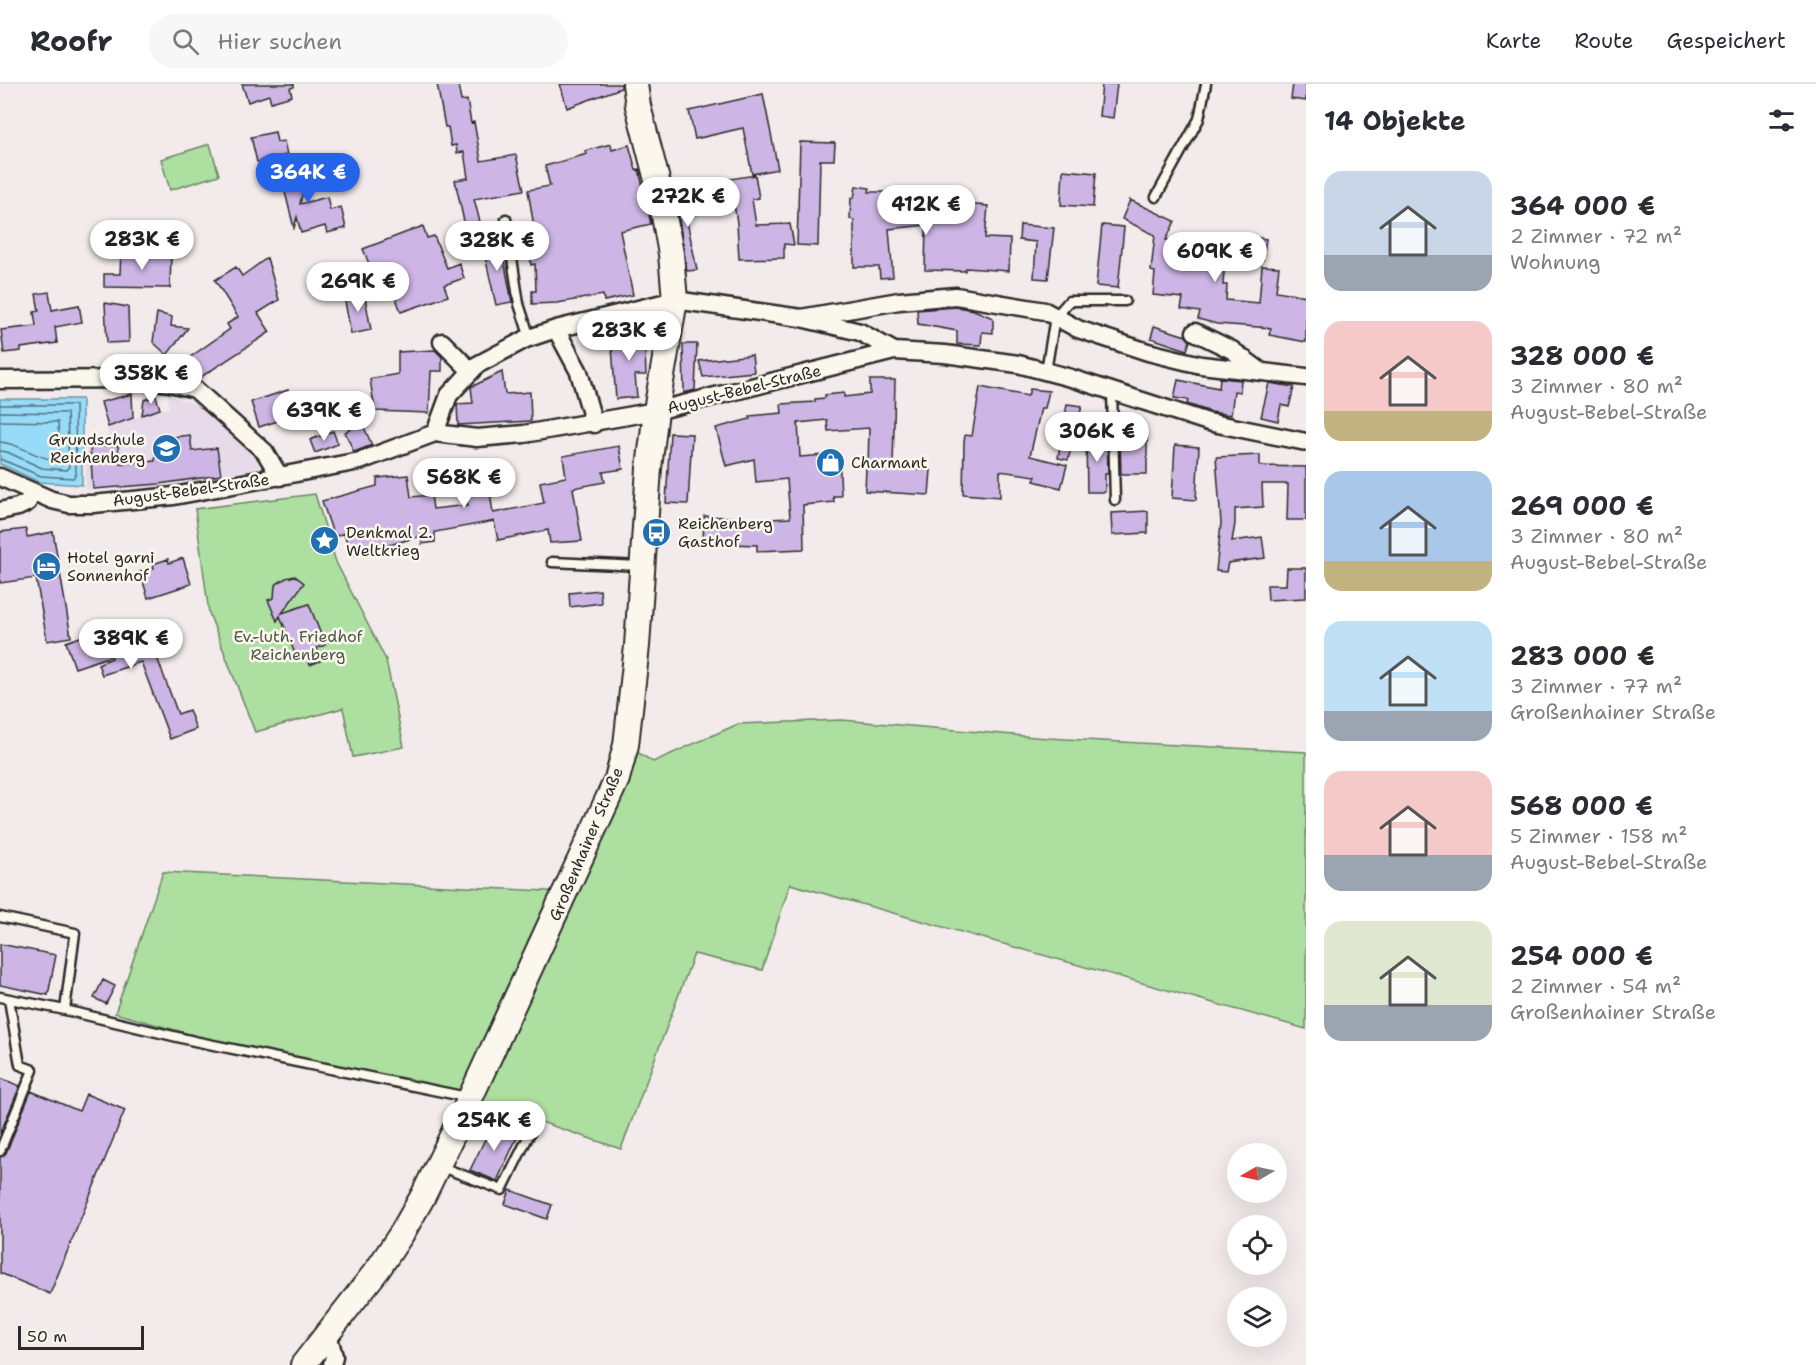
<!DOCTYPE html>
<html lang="de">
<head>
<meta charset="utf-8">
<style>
	body { margin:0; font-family:"Shantell Sans",sans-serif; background:#f7f7f7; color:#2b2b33; height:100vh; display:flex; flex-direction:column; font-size:22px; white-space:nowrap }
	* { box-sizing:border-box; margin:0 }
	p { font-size:20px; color:#7c7c81 }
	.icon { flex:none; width:33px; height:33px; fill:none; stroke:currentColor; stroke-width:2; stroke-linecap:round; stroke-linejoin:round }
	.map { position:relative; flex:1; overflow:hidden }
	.drawer { display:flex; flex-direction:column; background:#fff; width:510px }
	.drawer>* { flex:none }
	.needle { width:39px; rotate:261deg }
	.buttons { position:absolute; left:1227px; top:1059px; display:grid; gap:12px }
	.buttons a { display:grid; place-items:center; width:60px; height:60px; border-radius:50%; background:#fff; box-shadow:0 6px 24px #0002; font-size:30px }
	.scale { position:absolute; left:18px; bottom:15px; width:126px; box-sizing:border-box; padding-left:6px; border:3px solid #2b2b2b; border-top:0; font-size:16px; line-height:21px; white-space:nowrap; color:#2b2b2b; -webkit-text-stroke:4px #fbf7ec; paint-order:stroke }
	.price { position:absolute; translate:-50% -51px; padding:0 14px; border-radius:21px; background:#fff; color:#222; font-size:20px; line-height:39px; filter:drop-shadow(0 2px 3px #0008) }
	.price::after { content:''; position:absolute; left:50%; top:36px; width:18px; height:14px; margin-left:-9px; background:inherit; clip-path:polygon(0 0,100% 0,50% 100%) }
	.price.on { background:#2563eb; color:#fff }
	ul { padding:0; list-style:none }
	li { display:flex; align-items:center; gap:18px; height:150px; padding:0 18px }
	li span { display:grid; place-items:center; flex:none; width:168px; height:120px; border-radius:18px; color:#555 }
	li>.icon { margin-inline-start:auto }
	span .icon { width:72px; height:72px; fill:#fffc; stroke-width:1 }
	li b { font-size:26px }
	h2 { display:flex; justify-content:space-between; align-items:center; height:72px; padding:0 18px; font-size:26px }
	header { display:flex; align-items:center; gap:36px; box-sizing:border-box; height:84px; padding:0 30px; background:#fff; border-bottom:2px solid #e1e1e2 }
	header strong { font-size:28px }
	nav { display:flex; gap:33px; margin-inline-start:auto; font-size:21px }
	.search { width:420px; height:54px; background:#f7f7f7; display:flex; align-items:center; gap:15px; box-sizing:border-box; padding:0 21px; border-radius:33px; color:#7c7c81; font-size:22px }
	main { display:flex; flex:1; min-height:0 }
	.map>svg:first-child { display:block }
	.built { fill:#e7dae9 }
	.green { fill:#addfa0; stroke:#6c8566; stroke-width:1.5 }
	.water { fill:#96dbf8; stroke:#6b95a6; stroke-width:1.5 }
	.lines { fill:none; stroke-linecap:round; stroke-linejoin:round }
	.shore { stroke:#56717d; stroke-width:1.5 }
	.building { fill:#cdb5e5; stroke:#2b2b2b; stroke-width:1.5 }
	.lane-casing { stroke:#2b2b2b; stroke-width:13 }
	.street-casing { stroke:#2b2b2b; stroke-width:21 }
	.secondary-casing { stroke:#2b2b2b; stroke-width:28 }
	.lane { stroke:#fbf7ec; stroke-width:8 }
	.street { stroke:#fbf7ec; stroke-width:16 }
	.secondary { stroke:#fbf7ec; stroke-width:24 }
	.labels { text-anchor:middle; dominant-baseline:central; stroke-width:5; stroke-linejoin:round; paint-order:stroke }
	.street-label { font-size:16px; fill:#2b2b2b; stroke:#fbf7ec }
	.poi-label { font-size:16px; fill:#2b2b2b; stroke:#fbf7ec; text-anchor:start }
	.park-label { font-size:16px; fill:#4c5848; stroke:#fbf7ec }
</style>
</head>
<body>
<header>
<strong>Roofr</strong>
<div class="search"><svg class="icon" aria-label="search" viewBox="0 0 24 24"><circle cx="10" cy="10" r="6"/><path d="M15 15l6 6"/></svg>Hier suchen</div>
<nav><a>Karte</a><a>Route</a><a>Gespeichert</a></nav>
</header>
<main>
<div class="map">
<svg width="1306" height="1281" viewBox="0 0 1306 1281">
	<rect width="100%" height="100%" fill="#f2eaeb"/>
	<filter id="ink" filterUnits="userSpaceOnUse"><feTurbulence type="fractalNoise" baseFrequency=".0167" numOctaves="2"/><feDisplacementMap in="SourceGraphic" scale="12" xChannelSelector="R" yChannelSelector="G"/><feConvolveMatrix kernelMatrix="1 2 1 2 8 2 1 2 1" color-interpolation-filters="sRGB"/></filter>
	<g filter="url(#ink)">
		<path class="built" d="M 168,311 L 200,322 L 262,380 L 256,388 L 154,403 L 86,406 L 86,356 L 108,357 L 108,343 L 160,325 L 169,325 Z"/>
		<path class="green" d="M 210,60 L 219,91 L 170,106 L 161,75 Z
			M 315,410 L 336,478 L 386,576 L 404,663 L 353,673 L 343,624 L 255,648 L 209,529 L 195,425 Z
			M 842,636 L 1047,654 L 1306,668 L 1306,945 L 790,800 L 762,886 L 694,870 L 621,1065 L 470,1014 L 260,970 L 115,929 L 163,788 L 566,808 L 626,661 L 653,678 L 738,640 Z"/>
		<path class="water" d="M 0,315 L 82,315 L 82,401 L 39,398 L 0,380 Z"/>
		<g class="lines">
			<path class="shore" d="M 0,321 L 75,321 L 76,391 L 73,394 L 41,392 L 0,375
				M 0,328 L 67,329 L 69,383 L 66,386 L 42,384 L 7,368 L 0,367
				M 0,337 L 58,338 L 60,374 L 57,376 C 36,375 20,359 0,358"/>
		</g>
		<path class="building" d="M 242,0 L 294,0 L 294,3 L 290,4 L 292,12 L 271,18 L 269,11 L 248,18 Z
			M 437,0 L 458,0 L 461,17 L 467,16 L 471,39 L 474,38 L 481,77 L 516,71 L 524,106 L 474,115 L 485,157 L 469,161 L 455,96 L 468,94 L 464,68 L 457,69 L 456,61 L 451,62 L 448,43 L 445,43 Z
			M 560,0 L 621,0 L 621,4 L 567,24 Z
			M 1102,0 L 1117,0 L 1113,34 L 1099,32 Z
			M 1293,0 L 1306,0 L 1306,17 L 1291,15 Z
			M 763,10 L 778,85 L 752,90 L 743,44 L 695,55 L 689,27 Z
			M 275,48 L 277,58 L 284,57 L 287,71 L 257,78 L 251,53 Z
			M 800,58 L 835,59 L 834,76 L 820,76 L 818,162 L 797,161 Z
			M 611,60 L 612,66 L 629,61 L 636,86 L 639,85 L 651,140 L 620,147 L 633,211 L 604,217 L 603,211 L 557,219 L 532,220 L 532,207 L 536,207 L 535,180 L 531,181 L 530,143 L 534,143 L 528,106 L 550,102 L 545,82 L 587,70 L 585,67 Z
			M 282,80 L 308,86 L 300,120 L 327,113 L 330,126 L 341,123 L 346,144 L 327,149 L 325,142 L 301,149 L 297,133 L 294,144 L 283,100 L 278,99 Z
			M 1063,86 L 1096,89 L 1093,123 L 1061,121 Z
			M 755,91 L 759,114 L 752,115 L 756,141 L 790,140 L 794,161 L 784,160 L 784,174 L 739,175 L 737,139 L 730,95 Z
			M 856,102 L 870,104 L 869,108 L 889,108 L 887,131 L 951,124 L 951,119 L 988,122 L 985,154 L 1010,155 L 1009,187 L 966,184 L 965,187 L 925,186 L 926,141 L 889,145 L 893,193 L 880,194 L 879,183 L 854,183 L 854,136 L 850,135 L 851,114 L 854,114 Z
			M 698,112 L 701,129 L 686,132 L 697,186 L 687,187 L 676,116 Z
			M 1130,116 L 1175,137 L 1166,156 L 1202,161 L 1201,171 L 1225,173 L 1223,201 L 1227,201 L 1226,216 L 1259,219 L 1262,182 L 1279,183 L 1276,207 L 1306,212 L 1306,258 L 1269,251 L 1271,244 L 1217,240 L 1198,235 L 1200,228 L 1181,225 L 1183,214 L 1153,211 L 1155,188 L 1151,187 L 1155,151 L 1122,135 Z
			M 1020,141 L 1054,144 L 1048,195 L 1034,194 L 1036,158 L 1019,156 Z
			M 1102,141 L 1124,143 L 1118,204 L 1096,202 Z
			M 423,142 L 427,154 L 434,152 L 447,184 L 459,179 L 464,194 L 444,201 L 448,212 L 401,228 L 388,192 L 356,202 L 352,187 L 370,182 L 363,165 Z
			M 1238,151 L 1266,155 L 1263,176 L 1234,172 Z
			M 500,155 L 512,218 L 496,221 L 482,159 Z
			M 121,168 L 171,169 L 170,204 L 104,203 L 104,190 L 120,190 Z
			M 267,174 L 279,216 L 258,229 L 270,248 L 198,295 L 186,276 L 230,245 L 227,240 L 238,233 L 215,196 L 236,183 L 242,192 Z
			M 49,208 L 52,226 L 79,221 L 82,238 L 55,243 L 57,259 L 21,264 L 21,267 L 4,269 L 1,246 L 36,242 L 34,228 L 39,227 L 36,210 Z
			M 364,208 L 371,246 L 351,250 L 344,212 Z
			M 105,219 L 128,223 L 129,258 L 107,259 Z
			M 956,223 L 974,226 L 993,234 L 993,249 L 982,248 L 981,261 L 957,260 L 957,247 L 918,240 L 917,226 Z
			M 157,229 L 172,233 L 171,242 L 188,244 L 167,271 L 153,258 Z
			M 1154,242 L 1186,252 L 1190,257 L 1187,266 L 1151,254 Z
			M 655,250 L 652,266 L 645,266 L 646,291 L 635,291 L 637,313 L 616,315 L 611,251 Z
			M 683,260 L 697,260 L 695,306 L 684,309 Z
			M 435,266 L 442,273 L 442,287 L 431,287 L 429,329 L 375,327 L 370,295 L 398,290 L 398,268 Z
			M 752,271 L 754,288 L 703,293 L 699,277 Z
			M 502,288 L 505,310 L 530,308 L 531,337 L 458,341 L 457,320 L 473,319 L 471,303 Z
			M 1220,294 L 1241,296 L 1240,308 L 1234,307 L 1231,331 L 1211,328 L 1187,320 L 1188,316 L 1174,314 L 1178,296 L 1219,304 Z
			M 870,296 L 895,296 L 893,384 L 931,386 L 929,411 L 865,407 L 866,383 L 868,383 L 869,344 L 828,347 L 827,336 L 798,339 L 800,373 L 839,370 L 841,412 L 833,412 L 834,418 L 803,421 L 804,465 L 757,467 L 757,461 L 703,459 L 704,432 L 748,434 L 748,436 L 790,434 L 787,395 L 756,398 L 754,375 L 726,382 L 716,344 L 750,335 L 750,332 L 782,329 L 781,320 L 815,318 L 815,315 L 825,314 L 825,311 L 844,309 L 844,313 L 870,310 Z
			M 1269,299 L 1294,303 L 1289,323 L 1281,321 L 1278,337 L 1261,333 Z
			M 980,303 L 1028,312 L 1030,305 L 1049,307 L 1045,324 L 1041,324 L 1030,372 L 1067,381 L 1061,404 L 1034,397 L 1036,392 L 1000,387 L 1000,413 L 963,410 L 964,358 L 965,351 L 972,352 Z
			M 288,306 L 296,331 L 259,343 L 251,318 Z
			M 132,310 L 133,334 L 108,343 L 101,318 Z
			M 156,312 L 160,325 L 142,331 L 144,316 Z
			M 1067,320 L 1082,322 L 1068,376 L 1058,374 Z
			M 362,339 L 372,361 L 354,368 L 345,348 Z
			M 333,347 L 338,360 L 315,369 L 310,356 Z
			M 670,349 L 692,350 L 688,420 L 666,419 Z
			M 190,351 L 192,367 L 217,364 L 221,391 L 159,400 L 93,405 L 90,363 L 118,361 L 120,380 L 155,377 L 155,373 L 177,370 L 174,353 Z
			M 1086,352 L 1105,352 L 1105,354 L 1107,354 L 1108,390 L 1105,390 L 1105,408 L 1087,408 Z
			M 1147,353 L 1147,390 L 1121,390 L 1120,354 Z
			M 1175,361 L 1199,363 L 1196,416 L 1172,414 Z
			M 619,362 L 623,385 L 603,388 L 605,398 L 573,404 L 582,457 L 550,459 L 548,446 L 498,456 L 494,437 L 435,448 L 435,458 L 422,460 L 421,452 L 351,472 L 344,449 L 334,453 L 322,417 L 377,402 L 377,394 L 408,391 L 411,413 L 431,411 L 433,425 L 468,421 L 464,407 L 489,401 L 493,429 L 544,419 L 540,398 L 566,393 L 563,372 Z
			M 1260,371 L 1260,382 L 1306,383 L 1306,436 L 1287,436 L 1288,400 L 1262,400 L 1263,423 L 1235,425 L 1235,440 L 1232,457 L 1262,453 L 1265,474 L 1228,479 L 1226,488 L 1216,487 L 1221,439 L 1216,373 Z
			M 1148,427 L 1148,449 L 1112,451 L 1111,429 Z
			M 26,445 L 27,453 L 53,448 L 71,553 L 47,557 L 36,494 L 0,499 L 0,448 Z
			M 183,474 L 191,500 L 148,514 L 140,488 L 154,484 L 153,480 L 168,475 L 169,479 Z
			M 1287,484 L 1306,484 L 1306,514 L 1268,516 L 1267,501 L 1286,501 Z
			M 295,492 L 304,499 L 282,529 L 309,520 L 325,561 L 317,564 L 322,576 L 310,581 L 305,569 L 296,572 L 280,532 L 277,537 L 268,516 L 274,514 L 275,501 L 286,494 Z
			M 600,506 L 601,519 L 570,523 L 569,509 Z
			M 120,539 L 130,568 L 152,560 L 178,630 L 189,626 L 196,645 L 170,655 L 141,578 L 102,591 L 98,580 L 112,574 L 111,572 L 75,584 L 66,558 Z
			M 0,860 L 56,871 L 48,911 L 0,901 Z
			M 103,896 L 115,902 L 106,920 L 94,914 Z
			M 0,994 L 20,1002 L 0,1050 Z
			M 31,1007 L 79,1027 L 86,1010 L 125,1026 L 50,1210 L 0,1189 L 0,1073 L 6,1069 Z
			M 493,1039 L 518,1051 L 497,1097 L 470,1086 Z
			M 510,1106 L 552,1121 L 547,1135 L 505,1120 Z"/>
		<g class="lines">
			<defs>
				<path id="lane" d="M 1156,113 L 1199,35 L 1206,0
					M 506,135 L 519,220 L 530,254
					M 1046,287 L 1055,233 L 1069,217 L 1125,217
					M 1112,308 L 1115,416
					M 552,478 L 641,482
					M 0,833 L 75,849 L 65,926
					M 0,913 L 65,926 L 194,957 L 467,1013
					M 0,1067 L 33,986 L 20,981 L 9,915
					M 439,1082 L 502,1106 L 531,1047 L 468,1022"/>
				<path id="street" d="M 801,234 L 899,217 L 956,212 L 1045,227 L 1078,245 L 1148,268 L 1201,281 L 1306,293
					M 556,245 L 579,288 L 594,340
					M 1195,248 L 1232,266 L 1259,286
					M 442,258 L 470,286
					M 0,296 L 139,295 L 170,299 L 195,305 L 265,368 L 280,393
					M 435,349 L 449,311 L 477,281 L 526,255 L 556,245 L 675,216 L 801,234 L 860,248 L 894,267
					M 0,393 L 52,416 L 69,420 L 93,420 L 174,412 L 360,377 L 435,349 L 477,354 L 524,350 L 656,327 L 894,267 L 945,270 L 1018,280 L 1071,294 L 1208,338 L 1306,358
					M 0,427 L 18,423 L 28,418 L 32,407
					M 328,1250 L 334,1272 L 332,1281"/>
				<path id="secondary" d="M 303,1281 L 378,1185 L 402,1149 L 423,1112 L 467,1021 L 617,695 L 626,661 L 637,562 L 649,384 L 656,327 L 675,216 L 671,170 L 659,104 L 638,22 L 635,0"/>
			</defs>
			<use href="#lane" class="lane-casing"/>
			<use href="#street" class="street-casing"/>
			<use href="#secondary" class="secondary-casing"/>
			<use href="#lane" class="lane"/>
			<use href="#street" class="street"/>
			<use href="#secondary" class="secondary"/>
		</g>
	</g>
	<defs>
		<symbol id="school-disc" viewBox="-11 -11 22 22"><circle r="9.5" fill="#1f6fb2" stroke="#fbf7ec"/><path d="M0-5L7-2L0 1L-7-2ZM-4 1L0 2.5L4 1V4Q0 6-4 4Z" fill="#fff"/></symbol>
		<symbol id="shop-disc" viewBox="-11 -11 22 22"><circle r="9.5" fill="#1f6fb2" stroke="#fbf7ec"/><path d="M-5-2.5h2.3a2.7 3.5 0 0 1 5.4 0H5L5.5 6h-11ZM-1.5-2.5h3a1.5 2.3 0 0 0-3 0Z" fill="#fff"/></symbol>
		<symbol id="bus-disc" viewBox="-11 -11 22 22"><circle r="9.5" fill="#1f6fb2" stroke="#fbf7ec"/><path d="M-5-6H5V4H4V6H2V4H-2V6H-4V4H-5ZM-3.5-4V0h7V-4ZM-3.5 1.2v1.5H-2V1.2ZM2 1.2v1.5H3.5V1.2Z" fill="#fff"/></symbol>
		<symbol id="sight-disc" viewBox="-11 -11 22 22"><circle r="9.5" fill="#1f6fb2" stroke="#fbf7ec"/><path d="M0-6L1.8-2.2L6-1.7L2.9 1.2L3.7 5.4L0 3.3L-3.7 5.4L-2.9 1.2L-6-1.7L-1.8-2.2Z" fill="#fff"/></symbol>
		<symbol id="hotel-disc" viewBox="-11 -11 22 22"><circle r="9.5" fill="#1f6fb2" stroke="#fbf7ec"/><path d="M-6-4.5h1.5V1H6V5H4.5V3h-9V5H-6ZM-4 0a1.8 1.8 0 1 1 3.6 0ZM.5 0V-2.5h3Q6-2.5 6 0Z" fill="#fff"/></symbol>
	</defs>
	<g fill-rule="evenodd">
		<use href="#school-disc" x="150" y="348" width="33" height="33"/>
		<use href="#shop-disc" x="814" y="362" width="33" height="33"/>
		<use href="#bus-disc" x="640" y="432" width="33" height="33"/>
		<use href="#sight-disc" x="308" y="440" width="33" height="33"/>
		<use href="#hotel-disc" x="30" y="466" width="33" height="33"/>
	</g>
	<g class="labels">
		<g class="street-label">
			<text transform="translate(744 305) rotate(-14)">August-Bebel-Straße</text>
			<text transform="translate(191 406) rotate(-8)">August-Bebel-Straße</text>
			<text transform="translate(586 760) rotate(-67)">Großenhainer Straße</text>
		</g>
		<g class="poi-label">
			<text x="145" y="355" text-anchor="end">Grundschule<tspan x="145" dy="18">Reichenberg</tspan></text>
			<text x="851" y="378">Charmant</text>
			<text x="678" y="439">Reichenberg<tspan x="678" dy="18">Gasthof</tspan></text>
			<text x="346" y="448">Denkmal 2.<tspan x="346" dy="18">Weltkrieg</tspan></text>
			<text x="67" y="473">Hotel garni<tspan x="67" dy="18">Sonnenhof</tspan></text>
		</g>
		<g class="park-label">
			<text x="298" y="552">Ev.-luth. Friedhof<tspan x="298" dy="18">Reichenberg</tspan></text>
		</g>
	</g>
</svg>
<div class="buttons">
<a><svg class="needle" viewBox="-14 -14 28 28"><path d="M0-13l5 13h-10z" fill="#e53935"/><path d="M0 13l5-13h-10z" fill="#7c7c81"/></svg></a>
<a><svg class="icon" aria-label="locate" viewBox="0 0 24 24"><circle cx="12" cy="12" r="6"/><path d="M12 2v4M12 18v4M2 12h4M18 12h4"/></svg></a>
<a><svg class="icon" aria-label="layers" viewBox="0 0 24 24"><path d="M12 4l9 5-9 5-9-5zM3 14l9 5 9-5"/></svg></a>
</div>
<div class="scale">50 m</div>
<b class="price on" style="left:308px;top:120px">364K €</b>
<b class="price" style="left:688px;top:144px">272K €</b>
<b class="price" style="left:926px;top:152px">412K €</b>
<b class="price" style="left:142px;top:187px">283K €</b>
<b class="price" style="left:497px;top:188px">328K €</b>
<b class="price" style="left:1215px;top:199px">609K €</b>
<b class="price" style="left:358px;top:229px">269K €</b>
<b class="price" style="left:629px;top:278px">283K €</b>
<b class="price" style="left:151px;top:321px">358K €</b>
<b class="price" style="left:324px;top:358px">639K €</b>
<b class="price" style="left:1097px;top:379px">306K €</b>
<b class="price" style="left:464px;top:425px">568K €</b>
<b class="price" style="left:131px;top:586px">389K €</b>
<b class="price" style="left:494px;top:1068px">254K €</b>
</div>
<section class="drawer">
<h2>14 Objekte<svg class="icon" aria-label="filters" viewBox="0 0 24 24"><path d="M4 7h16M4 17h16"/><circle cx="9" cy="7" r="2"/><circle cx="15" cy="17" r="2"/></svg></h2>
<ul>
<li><span style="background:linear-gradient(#c9d6e8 70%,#9aa5b1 0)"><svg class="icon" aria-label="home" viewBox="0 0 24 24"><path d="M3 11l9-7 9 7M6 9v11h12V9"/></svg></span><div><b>364 000 €</b><p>2 Zimmer · 72 m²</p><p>Wohnung</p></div></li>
<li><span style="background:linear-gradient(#f6c9c9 75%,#c2b280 0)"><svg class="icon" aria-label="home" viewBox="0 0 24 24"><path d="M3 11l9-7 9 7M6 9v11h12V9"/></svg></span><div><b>328 000 €</b><p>3 Zimmer · 80 m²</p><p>August-Bebel-Straße</p></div></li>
<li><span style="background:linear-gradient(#a9c7e8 75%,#c2b280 0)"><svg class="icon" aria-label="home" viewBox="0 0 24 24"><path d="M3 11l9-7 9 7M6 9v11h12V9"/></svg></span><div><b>269 000 €</b><p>3 Zimmer · 80 m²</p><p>August-Bebel-Straße</p></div></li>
<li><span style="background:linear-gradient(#bfe0f5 75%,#9aa5b1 0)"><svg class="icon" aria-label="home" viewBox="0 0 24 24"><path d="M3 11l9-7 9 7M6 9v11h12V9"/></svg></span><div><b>283 000 €</b><p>3 Zimmer · 77 m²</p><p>Großenhainer Straße</p></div></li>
<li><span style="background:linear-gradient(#f6c9c9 70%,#9aa5b1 0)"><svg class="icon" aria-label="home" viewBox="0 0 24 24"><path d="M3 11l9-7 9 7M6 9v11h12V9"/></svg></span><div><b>568 000 €</b><p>5 Zimmer · 158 m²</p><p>August-Bebel-Straße</p></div></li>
<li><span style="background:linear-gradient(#dfe7d0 70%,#9aa5b1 0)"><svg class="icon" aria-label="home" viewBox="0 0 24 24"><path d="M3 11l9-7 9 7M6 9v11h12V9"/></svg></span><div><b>254 000 €</b><p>2 Zimmer · 54 m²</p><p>Großenhainer Straße</p></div></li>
</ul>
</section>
</main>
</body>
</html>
